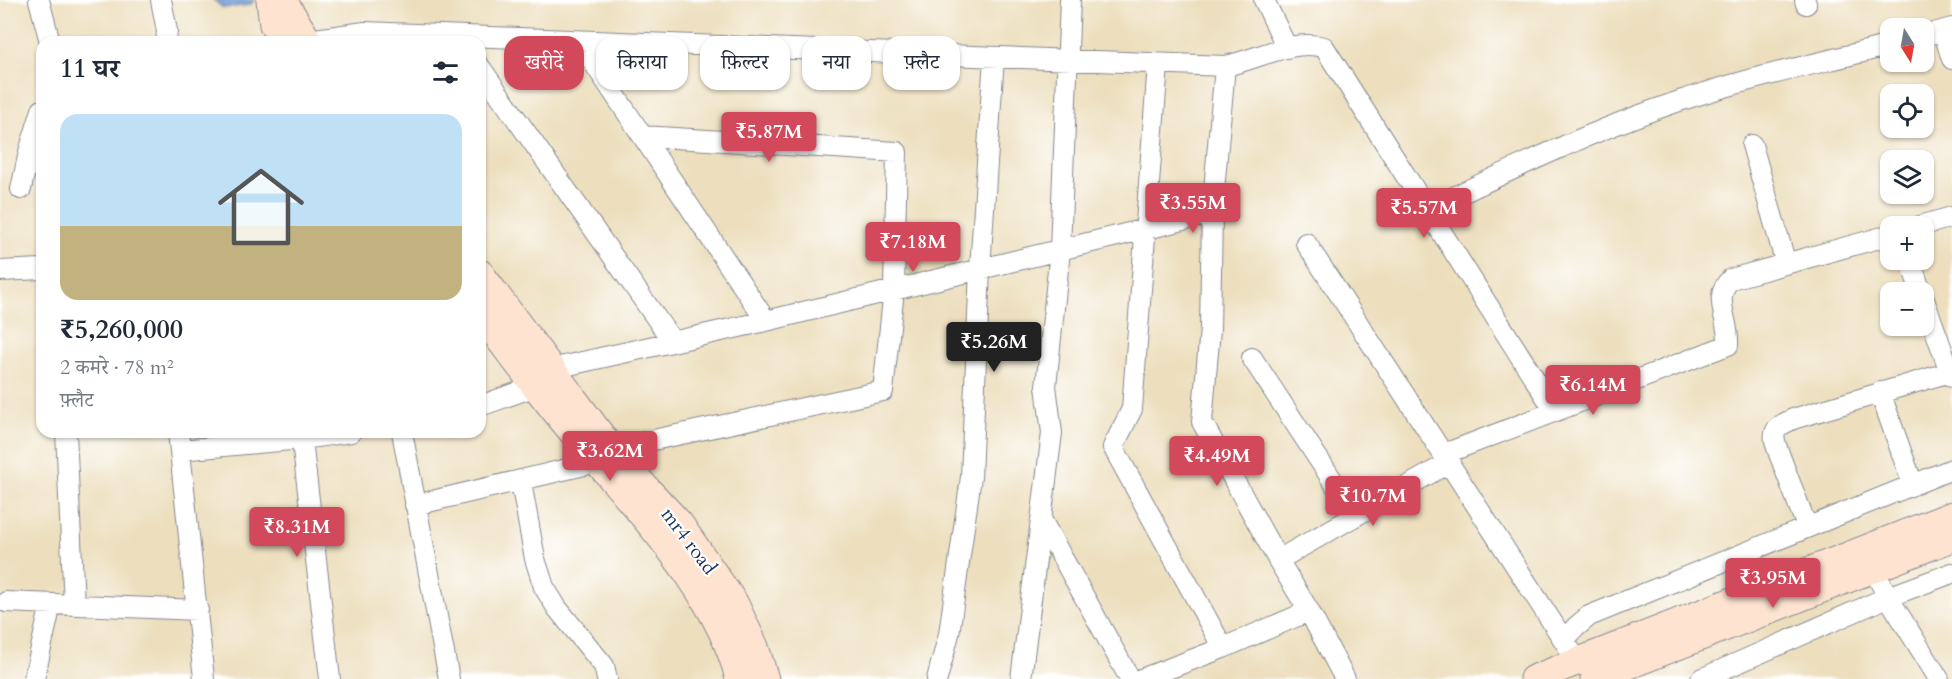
<!DOCTYPE html>
<html lang="hi">
<head>
<meta charset="utf-8">
<style>
	body { margin:0; font-family:Cardo,"Noto Serif Devanagari",serif; background:#f2f2f3; color:#1f2937; height:100vh; display:flex; flex-direction:column; font-size:22px; white-space:nowrap }
	* { box-sizing:border-box; margin:0 }
	p { font-size:20px; color:#747a83 }
	.icon { flex:none; width:33px; height:33px; fill:none; stroke:currentColor; stroke-width:2; stroke-linecap:round; stroke-linejoin:round }
	.map { position:relative; flex:1; overflow:hidden }
	.panel { position:absolute; left:36px; top:36px; width:450px; height:402px; display:flex; flex-direction:column; background:#fff; border-radius:18px; box-shadow:0 2px 4px #0004 }
	.panel>* { flex:none }
	.banner { position:absolute; left:504px; top:36px; width:570px; height:54px; display:flex; gap:12px }
	.needle { width:39px; rotate:169deg }
	.buttons { position:absolute; left:1880px; top:18px; display:grid; gap:12px }
	.buttons a { display:grid; place-items:center; width:54px; height:54px; border-radius:12px; background:#fff; box-shadow:0 2px 4px #0004; font-size:30px }
	.price { position:absolute; translate:-50% -51px; padding:0 14px; border-radius:6px; background:#d1495b; color:#fff; font-size:20px; line-height:39px; filter:drop-shadow(0 2px 3px #0008) }
	.price::after { content:''; position:absolute; left:50%; top:36px; width:18px; height:14px; margin-left:-9px; background:inherit; clip-path:polygon(0 0,100% 0,50% 100%) }
	.price.active { background:#222; color:#fff }
	ul { padding:0; list-style:none }
	li { display:grid; align-content:center; gap:12px; height:318px; padding:0 24px }
	li span { display:grid; place-items:center; height:186px; border-radius:18px; color:#555 }
	li>.icon { margin-inline-start:auto }
	span .icon { width:108px; height:108px; fill:#fffc; stroke-width:1 }
	li b { font-size:26px }
	h2 { display:flex; justify-content:space-between; align-items:center; height:72px; padding:0 24px; font-size:26px }
	.pill { padding:0 21px; border-radius:18px; background:#fff; box-shadow:0 2px 4px #0004; font-size:21px; line-height:54px }
	.pill.active { background:#d1495b; color:#fff }
	.map>svg:first-child { display:block }
	.water { fill:#6f9dd7; stroke:#45669a; stroke-width:1.5 }
	.lines { fill:none; stroke-linecap:round; stroke-linejoin:round }
	.street-casing { stroke:#84878e; stroke-width:22 }
	.secondary-casing { stroke:#84878e; stroke-width:29 }
	.street { stroke:#fff; stroke-width:20 }
	.secondary { stroke:#fee3d1; stroke-width:27 }
	.labels { text-anchor:middle; dominant-baseline:central; stroke-width:4.5; stroke-linejoin:round; paint-order:stroke }
	.street-label { font-size:20px; fill:#1b2f5e; stroke:#fff }
</style>
</head>
<body>
<div class="map">
<svg width="1952" height="679" viewBox="0 0 1952 679">
	<rect width="100%" height="100%" fill="#fff"/>
	<filter id="ink" filterUnits="userSpaceOnUse"><feTurbulence type="fractalNoise" baseFrequency=".0167" numOctaves="2"/><feDisplacementMap in="SourceGraphic" scale="12" xChannelSelector="R" yChannelSelector="G"/><feConvolveMatrix kernelMatrix="1 2 1 2 8 2 1 2 1" color-interpolation-filters="sRGB"/></filter>
	<filter id="wash" filterUnits="userSpaceOnUse"><feTurbulence type="fractalNoise" baseFrequency=".008" numOctaves="4" result="noise"/><feDisplacementMap in="SourceGraphic" scale="24" xChannelSelector="R" yChannelSelector="G"/><feGaussianBlur stdDeviation="1.35" result="paint"/><feColorMatrix in="noise" values="0 0 0 0 0 0 0 0 0 0 0 0 0 0 0 0 0 1.4 0 .05"/><feComposite in="paint" operator="in"/></filter>
	<g filter="url(#wash)">
		<rect width="100%" height="100%" fill="#eddfbe"/>
		<path class="water" d="M 214,0 L 254,0 L 250,5 L 223,8 Z"/>
	</g>
	<g filter="url(#ink)">
		<g class="lines">
			<defs>
				<path id="street" d="M 39,0 L 50,42
					M 161,0 L 167,31 L 166,42
					M 1264,0 L 1287,48
					M 1805,0 L 1806,4
					M 1943,31 L 1952,59
					M 1923,36 L 1952,28
					M 308,40 L 365,32 L 1225,66 C 1257,60 1292,38 1324,47 L 1555,411
					M 579,41 L 766,321
					M 1158,64 L 1132,409 L 1113,447 L 1223,648
					M 1225,66 L 1212,213 L 1210,329 L 1202,422 L 1278,560 L 1309,611 L 1345,679
					M 480,67 L 673,342
					M 1752,145 L 1786,264
					M 21,189 L 29,152 L 42,110
					M 1428,209 C 1522,165 1617,118 1718,89 C 1774,72 1833,60 1890,45
					M 1920,226 L 1952,217
					M 1306,243 L 1578,662
					M 1910,260 L 1921,292
					M 0,271 L 42,269
					M 1923,297 L 1952,377
					M 1252,358 L 1356,516
					M 551,369 L 766,321 L 1212,213
					M 1880,392 L 1913,485
					M 480,406 L 536,386
					M 66,432 L 74,605
					M 178,432 L 204,679
					M 301,432 L 330,679
					M 402,432 L 449,679
					M 611,449 L 883,391 L 894,290 L 897,152 L 643,136
					M 180,450 L 302,439 L 351,432
					M 1444,454 L 1728,345 C 1730,320 1711,297 1731,279 L 1890,235
					M 521,482 L 535,559 L 544,587 L 557,608 L 604,666 L 607,679
					M 415,505 L 597,462
					M 1042,521 L 1130,679
					M 1807,527 L 1778,451 C 1771,431 1774,428 1793,419 L 1950,372
					M 1867,557 L 1888,597 L 1939,679
					M 1278,560 L 1450,462
					M 6,602 L 198,610
					M 1564,640 L 1576,627 L 1589,616 L 1952,469
					M 34,679 L 51,604
					M 937,679 L 949,634 L 971,477 L 980,269 L 994,57
					M 1021,679 L 1052,433 L 1046,386 L 1060,250 L 1070,0
					M 1141,679 L 1223,648 L 1309,611
					M 1701,679 L 1888,597 L 1952,573"/>
				<path id="secondary" d="M 270,0 L 273,25 L 284,42
					M 283,0 L 309,42
					M 480,273 L 618,458 L 679,523 L 735,604 L 755,647 L 765,679
					M 480,313 C 511,356 544,398 578,439 C 634,507 719,592 739,679
					M 1533,679 L 1952,515
					M 1594,679 L 1952,538"/>
			</defs>
			<use href="#street" class="street-casing"/>
			<use href="#secondary" class="secondary-casing"/>
			<use href="#street" class="street"/>
			<use href="#secondary" class="secondary"/>
		</g>
	</g>
	<g class="labels">
		<g class="street-label">
			<text transform="translate(689 541) rotate(53)">mr4 road</text>
		</g>
	</g>
</svg>
<div class="buttons">
<a><svg class="needle" viewBox="-14 -14 28 28"><path d="M0-13l5 13h-10z" fill="#e53935"/><path d="M0 13l5-13h-10z" fill="#747a83"/></svg></a>
<a><svg class="icon" aria-label="locate" viewBox="0 0 24 24"><circle cx="12" cy="12" r="6"/><path d="M12 2v4M12 18v4M2 12h4M18 12h4"/></svg></a>
<a><svg class="icon" aria-label="layers" viewBox="0 0 24 24"><path d="M12 4l9 5-9 5-9-5zM3 14l9 5 9-5"/></svg></a>
<a>+</a>
<a>−</a>
</div>
<b class="price" style="left:769px;top:163px">₹5.87M</b>
<b class="price" style="left:1193px;top:234px">₹3.55M</b>
<b class="price" style="left:1424px;top:239px">₹5.57M</b>
<b class="price" style="left:913px;top:273px">₹7.18M</b>
<b class="price active" style="left:994px;top:373px">₹5.26M</b>
<b class="price" style="left:1593px;top:416px">₹6.14M</b>
<b class="price" style="left:610px;top:482px">₹3.62M</b>
<b class="price" style="left:1217px;top:487px">₹4.49M</b>
<b class="price" style="left:1373px;top:527px">₹10.7M</b>
<b class="price" style="left:297px;top:558px">₹8.31M</b>
<b class="price" style="left:1773px;top:609px">₹3.95M</b>
<div class="banner">
<a class="pill active">खरीदें</a>
<a class="pill">किराया</a>
<a class="pill">फ़िल्टर</a>
<a class="pill">नया</a>
<a class="pill">फ़्लैट</a>
</div>
<section class="panel">
<h2>11 घर<svg class="icon" aria-label="filters" viewBox="0 0 24 24"><path d="M4 7h16M4 17h16"/><circle cx="9" cy="7" r="2"/><circle cx="15" cy="17" r="2"/></svg></h2>
<ul>
<li><span style="background:linear-gradient(#bfe0f5 60%,#c2b280 0)"><svg class="icon" aria-label="home" viewBox="0 0 24 24"><path d="M3 11l9-7 9 7M6 9v11h12V9"/></svg></span><div><b>₹5,260,000</b><p>2 कमरे · 78 m²</p><p>फ़्लैट</p></div></li>
</ul>
</section>
</div>
</body>
</html>
